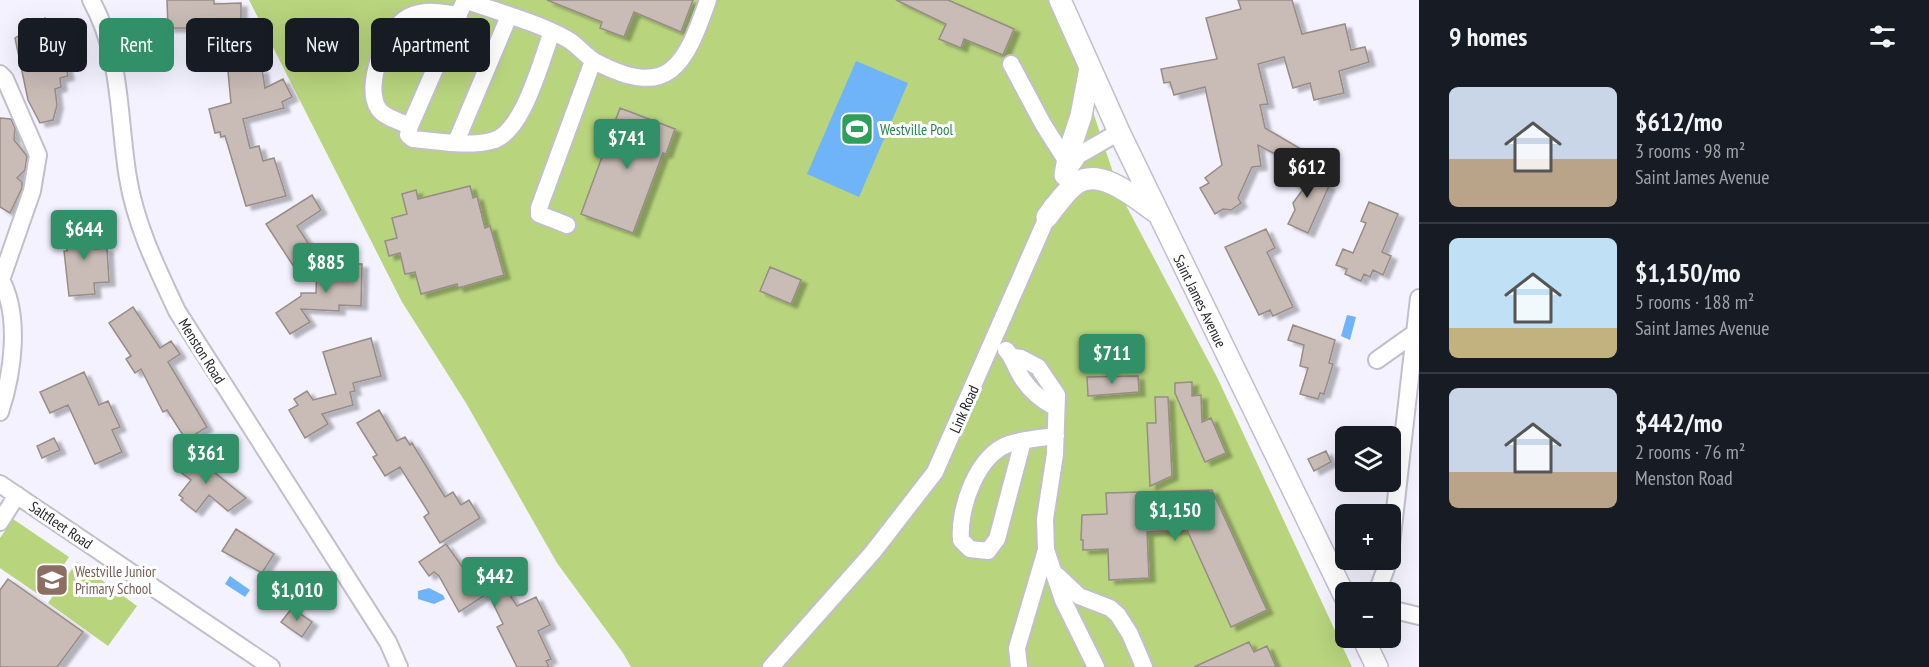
<!DOCTYPE html>
<html lang="en">
<head>
<meta charset="utf-8">
<style>
	body { margin:0; font-family:"PT Sans Narrow",sans-serif; background:#242831; color:#f1f3f6; height:100vh; display:flex; flex-direction:column; font-size:22px; white-space:nowrap }
	* { box-sizing:border-box; margin:0 }
	p { font-size:20px; color:#9ea1a6 }
	.icon { flex:none; width:33px; height:33px; fill:none; stroke:currentColor; stroke-width:2; stroke-linecap:round; stroke-linejoin:round }
	.map { position:relative; flex:1; overflow:hidden }
	.side { display:flex; flex-direction:column; background:#171b24; width:510px }
	.side>* { flex:none }
	.top-card { position:absolute; left:18px; top:18px; width:570px; height:54px; display:flex; gap:12px }
	.buttons { position:absolute; left:1335px; top:426px; display:grid; gap:12px }
	.buttons a { display:grid; place-items:center; width:66px; height:66px; border-radius:9px; background:#171b24; box-shadow:0 6px 24px #0002; font-size:30px }
	.price { position:absolute; translate:-50% -51px; padding:0 14px; border-radius:6px; background:#329068; color:#fff; font-size:20px; line-height:39px; filter:drop-shadow(0 2px 3px #0008) }
	.price::after { content:''; position:absolute; left:50%; top:36px; width:18px; height:14px; margin-left:-9px; background:inherit; clip-path:polygon(0 0,100% 0,50% 100%) }
	.price.active { background:#222; color:#fff }
	ul { padding:0; list-style:none }
	li { display:flex; align-items:center; gap:18px; height:150px; padding:0 30px }
	li+li { border-top:2px solid #363941 }
	li span { display:grid; place-items:center; flex:none; width:168px; height:120px; border-radius:9px; color:#555 }
	li>.icon { margin-inline-start:auto }
	span .icon { width:72px; height:72px; fill:#fffc; stroke-width:1 }
	li b { font-size:26px }
	h2 { display:flex; justify-content:space-between; align-items:center; height:72px; padding:0 30px; font-size:26px }
	.pill { padding:0 21px; border-radius:9px; background:#171b24; box-shadow:0 6px 24px #0002; font-size:21px; line-height:54px }
	.pill.active { background:#329068; color:#fff }
	main { display:flex; flex:1; min-height:0 }
	.map>svg:first-child { display:block }
	.green { fill:#b8d47d }
	.water { fill:#6fb4f8 }
	.building { fill:#c9bcb7; stroke:#978c86; stroke-width:1.5; filter:url(#shadow) }
	.lines { fill:none; stroke-linecap:round; stroke-linejoin:round }
	.minor-casing { stroke:#c1bfca; stroke-width:20 }
	.major-casing { stroke:#c1bfca; stroke-width:24 }
	.minor { stroke:#fff; stroke-width:16 }
	.major { stroke:#fff; stroke-width:21 }
	.labels { text-anchor:middle; dominant-baseline:central; stroke-width:6; stroke-linejoin:round; paint-order:stroke }
	.leisure-label { font-size:15px; fill:#27864d; stroke:#fff; text-anchor:start }
	.street-label { font-size:15px; fill:#26252a; stroke:#fff }
	.education-label { font-size:15px; fill:#785e54; stroke:#fff; text-anchor:start }
</style>
</head>
<body>
<main>
<div class="map">
<svg width="1419" height="667" viewBox="0 0 1419 667">
	<defs>
		<filter id="shadow"><feDropShadow dx="6" dy="4" stdDeviation="1.5" flood-color="#0004"/></filter>
	</defs>
	<rect width="100%" height="100%" fill="#f4f2fe"/>
	<path class="green" d="M 249,0 L 1048,0 L 1076,60 L 1120,194 L 1217,377 L 1352,667 L 631,667 L 623,653 L 557,563 L 466,403 L 402,302 Z
		M 13,519 L 69,557 L 42,597 L 0,568 L 0,538 Z
		M 77,562 L 137,606 L 108,646 L 48,603 Z"/>
	<path class="water" d="M 856,61 L 908,83 L 859,197 L 807,174 Z
		M 1347,315 L 1356,317 L 1350,340 L 1341,336 Z
		M 230,576 L 250,590 L 245,597 L 225,584 Z
		M 429,588 L 443,595 L 445,599 L 434,604 L 418,599 L 418,591 Z"/>
	<path class="building" d="M 167,0 L 214,0 L 214,4 L 241,3 L 241,23 L 214,24 L 215,34 L 193,35 L 192,28 L 168,28 Z
		M 547,0 L 693,0 L 681,32 L 634,12 L 624,37 L 600,28 L 602,22 Z
		M 896,0 L 948,0 L 1014,29 L 1003,55 L 964,39 L 961,48 L 939,39 L 946,24 Z
		M 1238,0 L 1292,0 L 1302,34 L 1345,24 L 1351,50 L 1365,47 L 1369,62 L 1339,71 L 1344,93 L 1314,100 L 1310,83 L 1293,88 L 1284,57 L 1258,64 L 1268,104 L 1260,105 L 1265,128 L 1306,152 L 1298,166 L 1258,145 L 1261,166 L 1252,167 L 1238,198 L 1241,203 L 1231,210 L 1223,209 L 1215,214 L 1200,188 L 1209,183 L 1205,178 L 1222,165 L 1205,87 L 1174,95 L 1170,82 L 1164,83 L 1161,69 L 1217,59 L 1206,18 L 1241,9 Z
		M 45,18 L 62,46 L 68,76 L 60,78 L 61,87 L 55,89 L 57,105 L 53,120 L 40,123 L 28,100 L 15,38 Z
		M 247,59 L 249,71 L 262,69 L 265,88 L 283,79 L 292,97 L 282,102 L 284,108 L 243,119 L 250,148 L 259,146 L 263,161 L 274,158 L 286,196 L 246,206 L 225,136 L 221,137 L 220,132 L 215,133 L 209,109 L 231,103 L 227,61 Z
		M 620,108 L 675,129 L 666,154 L 663,153 L 633,233 L 581,214 Z
		M 0,118 L 11,119 L 15,128 L 14,140 L 27,156 L 25,170 L 17,178 L 22,182 L 22,188 L 10,213 L 0,207 Z
		M 1298,166 L 1323,178 L 1322,182 L 1329,186 L 1308,233 L 1288,224 L 1295,210 L 1293,203 L 1304,188 L 1291,182 Z
		M 470,186 L 473,198 L 477,196 L 485,228 L 490,226 L 504,275 L 458,288 L 457,284 L 421,294 L 415,272 L 405,274 L 400,253 L 389,256 L 385,241 L 397,238 L 392,218 L 407,214 L 402,194 L 416,190 L 418,199 Z
		M 312,195 L 321,210 L 297,226 L 317,257 L 296,270 L 266,224 Z
		M 1369,202 L 1398,214 L 1382,252 L 1391,256 L 1383,275 L 1373,270 L 1370,277 L 1364,274 L 1361,281 L 1345,274 L 1347,269 L 1336,265 L 1343,249 L 1353,253 L 1366,223 L 1361,221 Z
		M 94,224 L 95,249 L 107,248 L 109,282 L 94,283 L 95,294 L 69,296 L 64,251 L 67,251 L 65,226 Z
		M 1266,229 L 1275,248 L 1267,252 L 1293,307 L 1273,316 L 1270,310 L 1259,315 L 1225,247 Z
		M 317,263 L 362,264 L 361,306 L 339,305 L 339,311 L 301,309 L 310,322 L 290,334 L 276,313 L 301,296 L 301,293 L 316,293 Z
		M 770,267 L 801,280 L 791,304 L 760,291 Z
		M 133,307 L 160,348 L 171,341 L 180,354 L 168,362 L 207,427 L 186,440 L 167,410 L 163,412 L 141,369 L 135,373 L 126,359 L 131,356 L 109,323 Z
		M 1293,325 L 1335,340 L 1329,363 L 1333,364 L 1324,394 L 1320,393 L 1318,399 L 1300,394 L 1308,368 L 1300,366 L 1304,345 L 1288,340 Z
		M 371,338 L 381,376 L 353,383 L 355,391 L 350,392 L 353,405 L 322,414 L 328,424 L 305,438 L 289,410 L 298,405 L 294,399 L 307,391 L 313,400 L 336,394 L 323,352 Z
		M 84,372 L 99,405 L 108,401 L 120,427 L 112,430 L 122,452 L 95,464 L 68,405 L 50,413 L 40,392 Z
		M 1138,376 L 1139,392 L 1088,396 L 1087,377 Z
		M 1192,382 L 1192,396 L 1201,395 L 1202,422 L 1211,418 L 1226,453 L 1205,462 L 1175,393 L 1175,383 Z
		M 1155,397 L 1168,397 L 1172,476 L 1150,486 L 1147,423 L 1156,423 Z
		M 379,410 L 397,441 L 405,437 L 410,445 L 412,443 L 445,497 L 453,492 L 461,505 L 469,500 L 480,518 L 440,543 L 424,517 L 429,513 L 400,467 L 385,476 L 373,457 L 377,455 L 357,423 Z
		M 54,438 L 60,450 L 42,458 L 37,446 Z
		M 188,451 L 246,498 L 228,511 L 209,495 L 196,512 L 181,500 L 183,498 L 179,495 L 191,480 L 175,468 Z
		M 1326,451 L 1331,462 L 1314,471 L 1308,459 Z
		M 1212,490 L 1267,610 L 1231,627 L 1187,530 L 1147,532 L 1149,578 L 1109,580 L 1108,549 L 1083,550 L 1083,540 L 1081,540 L 1082,515 L 1107,514 L 1106,493 Z
		M 236,529 L 274,554 L 262,573 L 222,551 Z
		M 446,544 L 468,575 L 476,569 L 488,587 L 499,579 L 517,606 L 536,597 L 550,625 L 538,631 L 551,659 L 546,661 L 549,667 L 517,667 L 497,627 L 503,624 L 488,593 L 459,612 L 439,576 L 434,572 L 429,576 L 419,562 Z
		M 8,579 L 83,632 L 57,667 L 0,667 L 0,590 Z
		M 292,608 L 312,622 L 302,637 L 281,622 Z
		M 1249,642 L 1254,652 L 1267,646 L 1276,667 L 1194,667 Z"/>
	<g class="lines">
		<defs>
			<path id="minor" d="M 91,0 C 122,55 118,118 128,178 C 136,226 157,268 177,311 L 388,642 L 399,667
				M 464,0 C 498,12 536,22 567,39 C 578,45 585,56 596,62 C 669,100 685,66 708,0
				M 465,0 L 410,126 L 408,135 L 413,139 C 437,141 467,147 491,141 C 523,135 541,60 552,32
				M 1011,64 L 1043,124 L 1067,162
				M 0,74 L 5,79 L 38,155 L 32,191 L 1,280
				M 410,126 C 401,122 383,117 378,108 C 364,86 385,29 408,17 C 425,9 442,12 459,15
				M 456,142 L 509,16
				M 1067,172 L 1079,155 L 1119,132
				M 567,225 L 539,214 L 539,208 L 593,61
				M 0,278 C 21,315 13,373 0,412
				M 1006,350 C 1013,357 1013,362 1018,371 C 1026,387 1041,400 1056,408
				M 1013,357 L 1021,358 L 1038,367 L 1057,395 L 1055,454 L 1045,519 L 1046,550 L 1063,600 L 1096,667
				M 1377,360 L 1415,333
				M 1023,441 L 997,539 L 988,551 L 970,549 L 961,540 C 958,509 977,455 1009,444 C 1024,439 1041,438 1056,436
				M 0,484 L 271,667
				M 0,522 L 17,495
				M 1390,554 L 1419,298
				M 1058,576 L 1079,596 L 1110,608 L 1118,615 L 1130,634 L 1144,667
				M 1377,592 L 1389,560
				M 1390,609 L 1419,616
				M 771,667 L 873,552 L 935,472 L 1052,206
				M 1019,667 L 1017,648 L 1046,550"/>
			<path id="major" d="M 1060,0 L 1119,132 L 1346,599
				M 1065,175 L 1069,152 L 1081,116 L 1090,68
				M 1047,217 C 1056,206 1065,191 1077,183 C 1101,167 1137,199 1156,212
				M 1363,638 L 1377,667"/>
		</defs>
		<use href="#minor" class="minor-casing"/>
		<use href="#major" class="major-casing"/>
		<use href="#minor" class="minor"/>
		<use href="#major" class="major"/>
	</g>
	<defs>
		<symbol id="stadium-square" viewBox="-11 -11 22 22"><rect x="-9" y="-9" width="18" height="18" rx="4" fill="#2e9e5b" stroke="#fff"/><path d="M0-5a6.5 5 0 1 0 0 10a6.5 5 0 1 0 0-10ZM-3.5-1.8h7v3.6h-7Z" fill="#fff"/></symbol>
		<symbol id="school-square" viewBox="-11 -11 22 22"><rect x="-9" y="-9" width="18" height="18" rx="4" fill="#8d6e63" stroke="#fff"/><path d="M0-5L7-2L0 1L-7-2ZM-4 1L0 2.5L4 1V4Q0 6-4 4Z" fill="#fff"/></symbol>
	</defs>
	<g fill-rule="evenodd">
		<use href="#stadium-square" x="838" y="110" width="38" height="38"/>
		<use href="#school-square" x="33" y="561" width="38" height="38"/>
	</g>
	<g class="labels">
		<g class="leisure-label">
			<text x="880" y="129">Westville Pool</text>
		</g>
		<g class="street-label">
			<text transform="translate(1200 301) rotate(64)">Saint James Avenue</text>
			<text transform="translate(202 351) rotate(58)">Menston Road</text>
			<text transform="translate(964 409) rotate(-66)">Link Road</text>
			<text transform="translate(61 525) rotate(34)">Saltfleet Road</text>
		</g>
		<g class="education-label">
			<text x="75" y="571">Westville Junior<tspan x="75" dy="17">Primary School</tspan></text>
		</g>
	</g>
</svg>
<div class="buttons">
<a><svg class="icon" aria-label="layers" viewBox="0 0 24 24"><path d="M12 4l9 5-9 5-9-5zM3 14l9 5 9-5"/></svg></a>
<a>+</a>
<a>−</a>
</div>
<b class="price" style="left:627px;top:170px">$741</b>
<b class="price active" style="left:1307px;top:199px">$612</b>
<b class="price" style="left:84px;top:261px">$644</b>
<b class="price" style="left:326px;top:294px">$885</b>
<b class="price" style="left:1112px;top:385px">$711</b>
<b class="price" style="left:206px;top:485px">$361</b>
<b class="price" style="left:1175px;top:542px">$1,150</b>
<b class="price" style="left:495px;top:608px">$442</b>
<b class="price" style="left:297px;top:622px">$1,010</b>
<div class="top-card">
<a class="pill">Buy</a>
<a class="pill active">Rent</a>
<a class="pill">Filters</a>
<a class="pill">New</a>
<a class="pill">Apartment</a>
</div>
</div>
<section class="side">
<h2>9 homes<svg class="icon" aria-label="filters" viewBox="0 0 24 24"><path d="M4 7h16M4 17h16"/><circle cx="9" cy="7" r="2"/><circle cx="15" cy="17" r="2"/></svg></h2>
<ul>
<li><span style="background:linear-gradient(#c9d6e8 60%,#b9a48a 0)"><svg class="icon" aria-label="home" viewBox="0 0 24 24"><path d="M3 11l9-7 9 7M6 9v11h12V9"/></svg></span><div><b>$612/mo</b><p>3 rooms · 98 m²</p><p>Saint James Avenue</p></div></li>
<li><span style="background:linear-gradient(#bfe0f5 75%,#c2b280 0)"><svg class="icon" aria-label="home" viewBox="0 0 24 24"><path d="M3 11l9-7 9 7M6 9v11h12V9"/></svg></span><div><b>$1,150/mo</b><p>5 rooms · 188 m²</p><p>Saint James Avenue</p></div></li>
<li><span style="background:linear-gradient(#c9d6e8 70%,#b9a48a 0)"><svg class="icon" aria-label="home" viewBox="0 0 24 24"><path d="M3 11l9-7 9 7M6 9v11h12V9"/></svg></span><div><b>$442/mo</b><p>2 rooms · 76 m²</p><p>Menston Road</p></div></li>
</ul>
</section>
</main>
</body>
</html>
